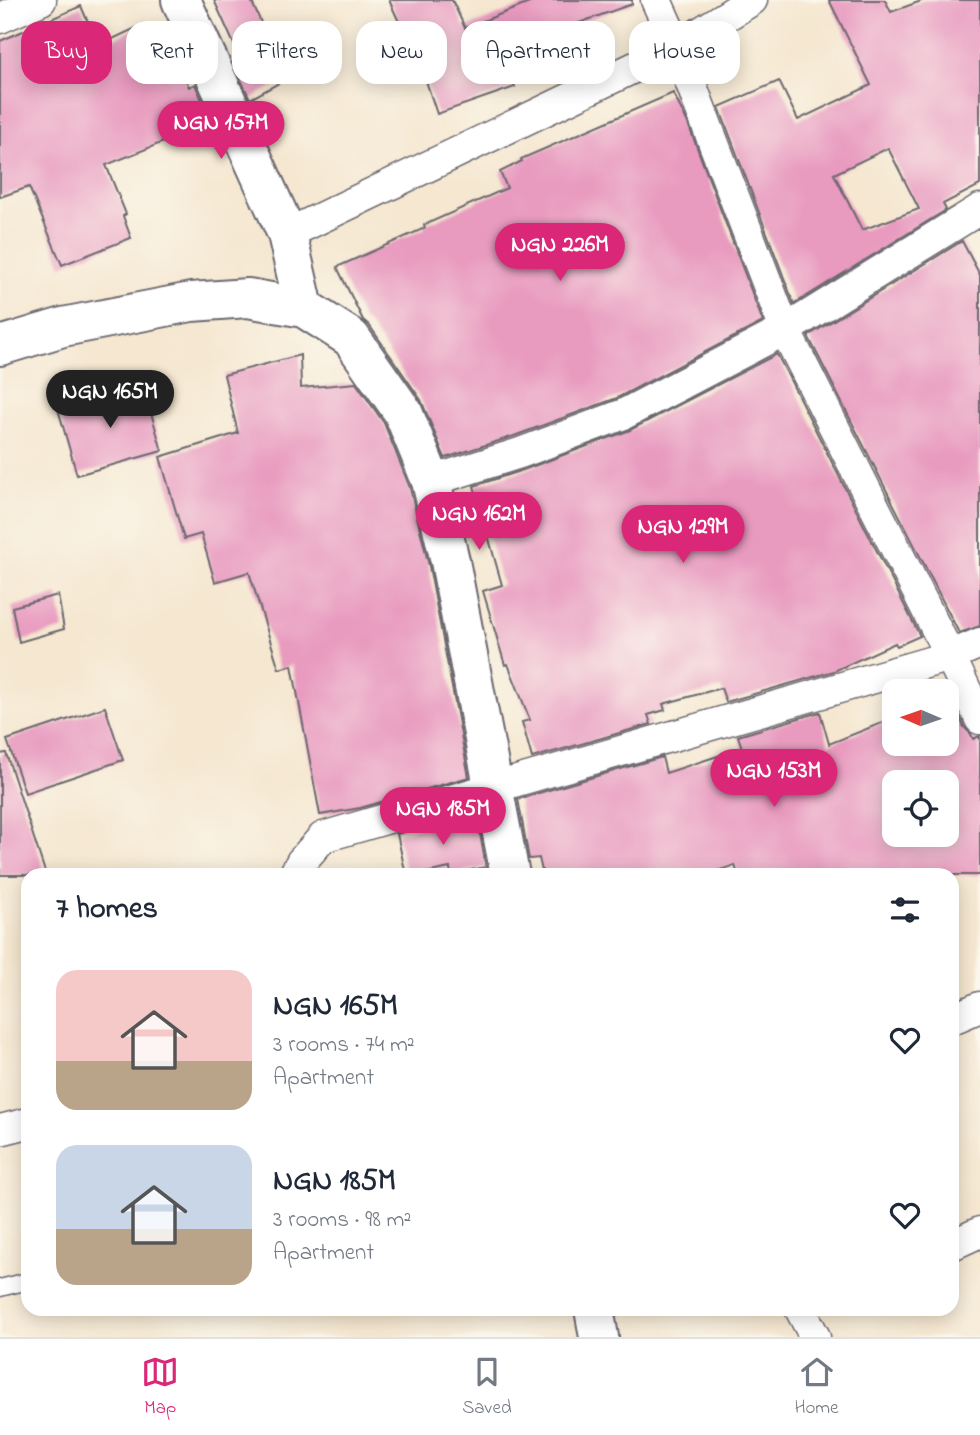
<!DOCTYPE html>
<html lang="en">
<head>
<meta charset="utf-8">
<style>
	body { margin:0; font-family:"Indie Flower",sans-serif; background:#f6f6f7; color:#1f2937; height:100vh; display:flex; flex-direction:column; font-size:26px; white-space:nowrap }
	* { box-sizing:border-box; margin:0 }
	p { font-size:23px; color:#747a83 }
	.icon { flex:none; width:38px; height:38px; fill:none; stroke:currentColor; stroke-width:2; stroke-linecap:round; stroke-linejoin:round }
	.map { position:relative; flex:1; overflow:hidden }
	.sheet { position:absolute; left:21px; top:868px; width:938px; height:448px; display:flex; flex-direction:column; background:#fff; border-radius:21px; box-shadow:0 4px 18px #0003 }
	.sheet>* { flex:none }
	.top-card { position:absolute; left:21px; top:21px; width:938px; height:63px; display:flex; gap:14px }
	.needle { width:46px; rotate:272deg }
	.buttons { position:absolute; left:882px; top:679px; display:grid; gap:14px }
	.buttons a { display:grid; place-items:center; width:77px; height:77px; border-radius:14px; background:#fff; box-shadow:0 4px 18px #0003; font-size:35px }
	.price { position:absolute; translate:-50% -60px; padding:0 16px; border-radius:24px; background:#db2777; color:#fff; font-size:23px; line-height:46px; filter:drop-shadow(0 2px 4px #0008) }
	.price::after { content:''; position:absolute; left:50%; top:42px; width:21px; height:16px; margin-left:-10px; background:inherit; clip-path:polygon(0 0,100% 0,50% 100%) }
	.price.active { background:#222; color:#fff }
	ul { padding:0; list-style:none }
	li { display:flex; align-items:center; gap:21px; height:175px; padding:0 35px }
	li span { display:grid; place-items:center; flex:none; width:196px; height:140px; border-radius:21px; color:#555 }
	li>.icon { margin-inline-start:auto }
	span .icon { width:84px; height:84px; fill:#fffc; stroke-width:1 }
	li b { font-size:30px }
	h2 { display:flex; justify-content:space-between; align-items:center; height:84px; padding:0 35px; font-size:30px }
	.pill { padding:0 24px; border-radius:21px; background:#fff; box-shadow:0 4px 18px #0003; font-size:24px; line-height:63px }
	.pill.active { background:#db2777; color:#fff }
	.tabs { display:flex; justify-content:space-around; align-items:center; height:98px; border-top:2px solid #e0e1e3; background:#fff; font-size:19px; color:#747a83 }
	.tabs a { display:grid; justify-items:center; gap:4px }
	.tabs .active { color:#db2777 }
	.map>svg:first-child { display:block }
	.building { fill:#e89abf; fill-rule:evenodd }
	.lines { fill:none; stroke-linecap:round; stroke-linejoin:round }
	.service-casing { stroke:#6c676f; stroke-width:19 }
	.minor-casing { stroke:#6c676f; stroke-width:33 }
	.tertiary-casing { stroke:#6c676f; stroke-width:42 }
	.service { stroke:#fff; stroke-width:16 }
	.minor { stroke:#fff; stroke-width:30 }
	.tertiary { stroke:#fff; stroke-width:38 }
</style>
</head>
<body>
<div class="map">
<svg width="980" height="1337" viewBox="0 0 980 1337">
	<rect width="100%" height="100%" fill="#fbf7ec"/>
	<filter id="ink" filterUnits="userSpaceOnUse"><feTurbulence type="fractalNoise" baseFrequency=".0143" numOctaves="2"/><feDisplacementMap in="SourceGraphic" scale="14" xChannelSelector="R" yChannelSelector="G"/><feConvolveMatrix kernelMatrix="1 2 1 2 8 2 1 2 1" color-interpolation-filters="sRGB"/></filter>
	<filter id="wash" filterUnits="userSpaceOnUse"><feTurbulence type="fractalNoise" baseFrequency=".00686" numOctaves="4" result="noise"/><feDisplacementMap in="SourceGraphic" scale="28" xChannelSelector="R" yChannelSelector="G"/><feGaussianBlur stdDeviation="1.57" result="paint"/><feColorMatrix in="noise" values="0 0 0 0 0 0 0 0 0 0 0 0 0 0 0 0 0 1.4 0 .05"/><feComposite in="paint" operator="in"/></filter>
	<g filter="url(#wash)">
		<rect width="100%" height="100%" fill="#f5e7d0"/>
		<g id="blocks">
			<path class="building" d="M 214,0 L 251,0 L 286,79 L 250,99 L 235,67 L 243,64 Z
				M 389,0 L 452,0 L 465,28 L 537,0 L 632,0 L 632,4 L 503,50 L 515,87 L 437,114 L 413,42 L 409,44 Z
				M 829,0 L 885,0 L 891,12 L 924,0 L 980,0 L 980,185 L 943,204 L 946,210 L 794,304 L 719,107 L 779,81 L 798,120 L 871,85 ZM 888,148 L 919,209 L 862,230 L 834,174 Z
				M 81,6 L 98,46 L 144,24 L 167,72 L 180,67 L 189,87 L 195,84 L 211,120 L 209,121 L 211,123 L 106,165 L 126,214 L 123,216 L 131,238 L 62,265 L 29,187 L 0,197 L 0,41 Z
				M 673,93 L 687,121 L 763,322 L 617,398 L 514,436 L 445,458 L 421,400 L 369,325 L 363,320 L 337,267 L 425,228 L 424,225 L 507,188 L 500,172 L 522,161 L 521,159 Z
				M 962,241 L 980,275 L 980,626 L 959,633 L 808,336 Z
				M 777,354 L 920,636 L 897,646 L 895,643 L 834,671 L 726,702 L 721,688 L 663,704 L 665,710 L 648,715 L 651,724 L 532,758 L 522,722 L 530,720 L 508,664 L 505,665 L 483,591 L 502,585 L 474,486 L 526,469 L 630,430 Z
				M 300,355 L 301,388 L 356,383 L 384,423 L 410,488 L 429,566 L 469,777 L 360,808 L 320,815 L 292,665 L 279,669 L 249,572 L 215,582 L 201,534 L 184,539 L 160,457 L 238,433 L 224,375 Z
				M 143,385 L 162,451 L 77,475 L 58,409 Z
				M 58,595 L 64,629 L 19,642 L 12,607 Z
				M 950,696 L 964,727 L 971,734 L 973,739 L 980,736 L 980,875 L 738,875 L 735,865 L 706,875 L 543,875 L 539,858 L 529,859 L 518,799 L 662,757 L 666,773 L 742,748 L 738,736 L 820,712 L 829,744 L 894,718 L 894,744 L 947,744 L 947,698 ZM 894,782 L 947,782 L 947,835 L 894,835 Z
				M 105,707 L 123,760 L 25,793 L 7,740 Z
				M 6,753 L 46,875 L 0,875 L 0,754 Z
				M 476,811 L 486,867 L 451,874 L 450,868 L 416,875 L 406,875 L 397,834 Z"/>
		</g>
	</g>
	<g filter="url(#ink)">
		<use href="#blocks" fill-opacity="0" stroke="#6c676f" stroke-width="2"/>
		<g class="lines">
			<defs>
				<path id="service" d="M 0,1288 L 28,1281"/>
				<path id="minor" d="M 656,0 L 677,47 L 785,330 L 950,656 L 980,719
					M 0,18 L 41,0
					M 287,234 L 677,47 L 752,0
					M 431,481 L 520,453 L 624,414 L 785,330 L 980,209
					M 294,875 L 301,862 L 323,837 L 950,656 L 980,643
					M 952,1019 L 980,1007
					M 0,1130 L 28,1123
					M 952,1245 L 980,1232
					M 800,1309 L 815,1337"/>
				<path id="tertiary" d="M 181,0 L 287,234 L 304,308
					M 0,346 L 63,327 L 191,302 L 248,298 L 304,308 L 351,338 L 403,412 L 431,481 L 450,561 L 510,875
					M 594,1309 L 599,1337"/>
			</defs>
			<use href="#service" class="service-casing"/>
			<use href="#minor" class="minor-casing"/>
			<use href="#tertiary" class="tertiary-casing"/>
			<use href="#service" class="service"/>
			<use href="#minor" class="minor"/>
			<use href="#tertiary" class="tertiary"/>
		</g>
	</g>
</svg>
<div class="buttons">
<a><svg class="needle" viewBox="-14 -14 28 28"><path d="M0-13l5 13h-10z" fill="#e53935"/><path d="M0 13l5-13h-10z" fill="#747a83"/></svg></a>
<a><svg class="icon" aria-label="locate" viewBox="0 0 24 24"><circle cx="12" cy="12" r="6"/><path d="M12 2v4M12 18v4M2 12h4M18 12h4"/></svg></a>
</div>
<b class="price" style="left:221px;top:161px">NGN 157M</b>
<b class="price" style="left:560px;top:283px">NGN 226M</b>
<b class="price active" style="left:110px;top:430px">NGN 165M</b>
<b class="price" style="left:479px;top:552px">NGN 162M</b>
<b class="price" style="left:683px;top:565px">NGN 129M</b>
<b class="price" style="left:774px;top:809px">NGN 153M</b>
<b class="price" style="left:443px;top:847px">NGN 185M</b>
<div class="top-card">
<a class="pill active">Buy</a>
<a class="pill">Rent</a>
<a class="pill">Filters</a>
<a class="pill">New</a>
<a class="pill">Apartment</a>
<a class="pill">House</a>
</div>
<section class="sheet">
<h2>7 homes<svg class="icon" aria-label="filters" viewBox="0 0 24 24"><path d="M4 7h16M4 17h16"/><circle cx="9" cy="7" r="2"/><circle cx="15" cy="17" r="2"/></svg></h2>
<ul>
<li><span style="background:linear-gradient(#f6c9c9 65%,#b9a48a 0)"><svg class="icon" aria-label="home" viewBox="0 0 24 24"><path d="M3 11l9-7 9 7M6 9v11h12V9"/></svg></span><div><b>NGN 165M</b><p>3 rooms · 74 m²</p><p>Apartment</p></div><svg class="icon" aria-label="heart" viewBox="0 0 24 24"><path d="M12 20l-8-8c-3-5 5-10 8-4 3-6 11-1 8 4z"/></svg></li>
<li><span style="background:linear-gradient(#c9d6e8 60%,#b9a48a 0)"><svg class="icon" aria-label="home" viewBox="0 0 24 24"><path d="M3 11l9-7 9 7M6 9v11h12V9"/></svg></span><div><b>NGN 185M</b><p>3 rooms · 98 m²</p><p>Apartment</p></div><svg class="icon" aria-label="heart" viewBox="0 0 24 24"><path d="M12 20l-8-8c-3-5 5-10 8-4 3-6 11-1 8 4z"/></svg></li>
</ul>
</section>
</div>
<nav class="tabs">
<a class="active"><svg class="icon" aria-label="map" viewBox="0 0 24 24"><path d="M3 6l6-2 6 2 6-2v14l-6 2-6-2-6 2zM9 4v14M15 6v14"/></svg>Map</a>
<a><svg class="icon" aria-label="saved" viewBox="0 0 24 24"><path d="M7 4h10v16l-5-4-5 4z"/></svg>Saved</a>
<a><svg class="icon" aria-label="home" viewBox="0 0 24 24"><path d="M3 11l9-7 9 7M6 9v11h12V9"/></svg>Home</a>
</nav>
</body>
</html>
